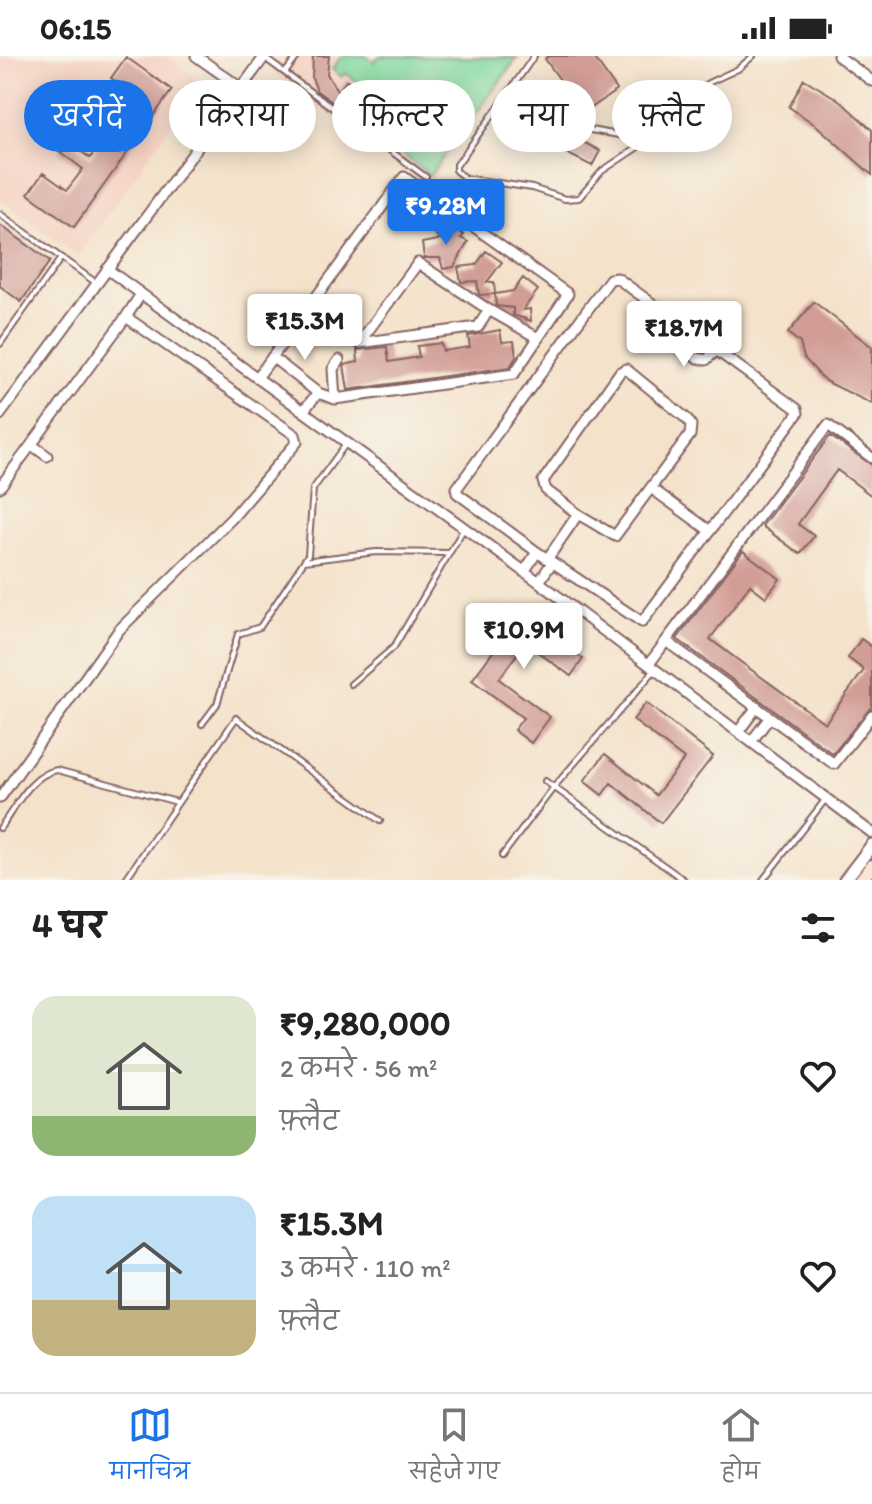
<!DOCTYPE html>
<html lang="hi">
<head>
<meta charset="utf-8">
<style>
	body { margin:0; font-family:Itim,"Playpen Sans Deva",sans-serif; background:#f2f2f2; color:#222; height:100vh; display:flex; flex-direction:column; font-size:30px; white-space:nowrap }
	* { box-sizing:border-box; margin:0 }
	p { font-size:26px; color:#767676 }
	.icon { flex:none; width:44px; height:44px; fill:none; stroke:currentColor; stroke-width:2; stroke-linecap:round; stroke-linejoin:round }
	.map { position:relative; height:824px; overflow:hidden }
	.drawer { display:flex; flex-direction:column; background:#fff; flex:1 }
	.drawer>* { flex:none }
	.guide { position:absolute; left:24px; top:24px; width:824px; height:72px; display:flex; gap:16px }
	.price { position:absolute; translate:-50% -68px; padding:0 18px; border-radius:8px; background:#fff; color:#222; font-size:26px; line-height:52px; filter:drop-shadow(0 2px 4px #0008) }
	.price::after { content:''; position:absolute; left:50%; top:48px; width:24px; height:18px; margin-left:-12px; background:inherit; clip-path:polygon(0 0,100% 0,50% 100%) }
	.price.selected { background:#1a73e8; color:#fff }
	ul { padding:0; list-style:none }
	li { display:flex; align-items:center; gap:24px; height:200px; padding:0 32px }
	li span { display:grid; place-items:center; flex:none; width:224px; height:160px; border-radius:24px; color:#555 }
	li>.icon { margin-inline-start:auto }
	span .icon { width:96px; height:96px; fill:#fffc; stroke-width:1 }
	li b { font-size:34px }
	h2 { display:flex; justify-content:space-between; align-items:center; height:96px; padding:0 32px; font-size:34px }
	.tag { padding:0 28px; border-radius:36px; background:#fff; box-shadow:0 4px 20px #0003; font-size:28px; line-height:72px }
	.tag.selected { background:#1a73e8; color:#fff }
	.status { display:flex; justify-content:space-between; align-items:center; height:56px; padding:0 40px; background:#fff; direction:ltr }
	.status svg { height:22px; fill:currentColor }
	.tab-bar { display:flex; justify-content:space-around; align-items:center; height:112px; border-top:2px solid #e0e0e0; background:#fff; font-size:22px; color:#767676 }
	.tab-bar a { display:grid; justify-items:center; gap:4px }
	.tab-bar .selected { color:#1a73e8 }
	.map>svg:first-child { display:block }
	.built { fill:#f5d2c2 }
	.green { fill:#7ed89e; stroke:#647c64; stroke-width:2 }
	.building { fill:#d19d96 }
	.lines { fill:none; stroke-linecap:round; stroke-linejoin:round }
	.service-casing { stroke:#866363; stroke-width:8 }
	.minor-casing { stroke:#866363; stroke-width:13 }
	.tertiary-casing { stroke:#866363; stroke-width:15 }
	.secondary-casing { stroke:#866363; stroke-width:16 }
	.service { stroke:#fff; stroke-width:4 }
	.minor { stroke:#fff; stroke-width:9 }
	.tertiary { stroke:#fff; stroke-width:11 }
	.secondary { stroke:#fde4d0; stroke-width:12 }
</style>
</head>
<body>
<div class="status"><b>06:15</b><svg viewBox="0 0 49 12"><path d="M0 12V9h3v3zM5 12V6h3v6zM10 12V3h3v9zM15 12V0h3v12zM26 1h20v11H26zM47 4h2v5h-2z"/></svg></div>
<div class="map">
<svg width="872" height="824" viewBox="0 0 872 824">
	<rect width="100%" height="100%" fill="#f7f3e8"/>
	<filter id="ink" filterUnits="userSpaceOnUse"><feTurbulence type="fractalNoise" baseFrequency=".0125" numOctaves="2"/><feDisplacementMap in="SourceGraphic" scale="16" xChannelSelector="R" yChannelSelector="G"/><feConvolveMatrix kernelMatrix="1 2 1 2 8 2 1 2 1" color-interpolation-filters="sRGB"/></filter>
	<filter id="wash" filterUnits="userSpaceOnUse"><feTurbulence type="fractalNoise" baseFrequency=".006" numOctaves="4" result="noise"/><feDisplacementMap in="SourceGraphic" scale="32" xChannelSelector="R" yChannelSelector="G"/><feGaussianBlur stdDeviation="1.8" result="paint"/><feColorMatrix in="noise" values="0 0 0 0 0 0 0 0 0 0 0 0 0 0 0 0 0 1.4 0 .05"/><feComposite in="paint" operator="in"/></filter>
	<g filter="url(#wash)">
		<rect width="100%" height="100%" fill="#f4e2ca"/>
		<path class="built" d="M 0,0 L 165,0 L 202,26 L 78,200 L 0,143 Z
			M 287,0 L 523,0 L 426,131 L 275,18 Z"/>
		<path class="green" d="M 342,0 L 366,0 L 374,6 L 379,0 L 517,2 L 430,119 L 372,75 L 390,50 L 346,17 L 342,21 L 332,13 Z"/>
		<g id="blocks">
			<path class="building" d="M 313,0 L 329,0 L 327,18 L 338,36 L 347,24 L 385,53 L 370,73 L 317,35 L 312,22 Z
				M 549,0 L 593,0 L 617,34 L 584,57 L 545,3 Z
				M 126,1 L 172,34 L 74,171 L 28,138 L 43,117 L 67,134 L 83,113 L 59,95 L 66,84 L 90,102 L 110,74 L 86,57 L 94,46 L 118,63 L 135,40 L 111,22 Z
				M 804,23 L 839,44 L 872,74 L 872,119 L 817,70 L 789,51 Z
				M 548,55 L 570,79 L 600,95 L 592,110 L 554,91 L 534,66 Z
				M 0,169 L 50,205 L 21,246 L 0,230 Z
				M 449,169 L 464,179 L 461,182 L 468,186 L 454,211 L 443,213 L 440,202 L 424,202 L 422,187 L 442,183 L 436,179 Z
				M 486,195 L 502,206 L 487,226 L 494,226 L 495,238 L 479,239 L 477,225 L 461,226 L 458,211 L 476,209 Z
				M 523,222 L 538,234 L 523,254 L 530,253 L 531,265 L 513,259 L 513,252 L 496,250 L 495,238 L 513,235 Z
				M 814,246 L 872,291 L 872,348 L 825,325 L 804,302 L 800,287 L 788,277 Z
				M 500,274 L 502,286 L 514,285 L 516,301 L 510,311 L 348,334 L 344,309 L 358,306 L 357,294 L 387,291 L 389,306 L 419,301 L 417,290 L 441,287 L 443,295 L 470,291 L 468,280 Z
				M 830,380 L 872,409 L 872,440 L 837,414 L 798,468 L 814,480 L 800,498 L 762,470 Z
				M 743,495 L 780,523 L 766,541 L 750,529 L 710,583 L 746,610 L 825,667 L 864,614 L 848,602 L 861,583 L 872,591 L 872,650 L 833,698 L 677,583 Z
				M 521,558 L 583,603 L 571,620 L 525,587 L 499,623 L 550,661 L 531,687 L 514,674 L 523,662 L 472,624 Z
				M 646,647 L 713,700 L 661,767 L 611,727 L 602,739 L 584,725 L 605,698 L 656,739 L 684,703 L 633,664 Z"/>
		</g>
	</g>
	<g filter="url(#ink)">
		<use href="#blocks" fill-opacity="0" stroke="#866363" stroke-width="2"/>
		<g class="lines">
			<defs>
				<path id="service" d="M 266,3 L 285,17 L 298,0
					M 285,17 L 426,121
					M 516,26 L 534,0
					M 647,84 L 579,72 L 516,26 L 456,110 L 456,115 L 465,122 L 532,132 L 565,143 L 579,142 L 602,115 L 656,79 L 708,27 L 738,13 L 753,0
					M 0,158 L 95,226
					M 0,288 L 61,202
					M 304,505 L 376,496 L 449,497
					M 351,628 L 394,591 L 463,474
					M 202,668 L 217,648 L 238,578 L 260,571 L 308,499 L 313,433 L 345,389
					M 545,725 L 684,824
					M 0,772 C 15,752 31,718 57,714 L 177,746
					M 502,800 L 554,731 L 654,615
					M 125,824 L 236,662 L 380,765
					M 763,824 L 825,744"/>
				<path id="minor" d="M 196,0 L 241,32
					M 838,0 L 872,25
					M 107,213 L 539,526 L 872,777
					M 308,252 L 359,287 L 478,271 L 489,254 L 538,282
					M 126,261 L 141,238
					M 690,274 L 685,290 L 697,302 L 706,304 L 717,294
					M 359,287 L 418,207 L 489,254
					M 272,301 L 318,337
					M 257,322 L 404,121 L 568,238 L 514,318 L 335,343 L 318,337 L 303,355
					M 335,343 L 333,313 L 339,304
					M 0,359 L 265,0
					M 32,389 L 47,400
					M 872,402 L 828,369 L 666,585 L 834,708 L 872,659
					M 0,431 L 126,261 L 295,379 L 297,386 L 232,462 L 119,574 L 0,742
					M 651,432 L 710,475
					M 548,502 L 578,458 L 546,434 L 543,425 L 620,316 L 626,313 L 687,363 L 691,369 L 690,379 L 615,480 L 578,458
					M 524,516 L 537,496 L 457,437 L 457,432 L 610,223 L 617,222 L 797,353 L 798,357 L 642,566 L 537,496
					M 539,526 L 549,511
					M 649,608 L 666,585
					M 738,676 L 757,651
					M 751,686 L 770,661"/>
				<path id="tertiary" d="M 845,824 L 872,789"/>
				<path id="secondary" d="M 861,824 L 872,810"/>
			</defs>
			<use href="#service" class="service-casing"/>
			<use href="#minor" class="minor-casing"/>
			<use href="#tertiary" class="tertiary-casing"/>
			<use href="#secondary" class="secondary-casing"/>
			<use href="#service" class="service"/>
			<use href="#minor" class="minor"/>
			<use href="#tertiary" class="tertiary"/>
			<use href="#secondary" class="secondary"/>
		</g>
	</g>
</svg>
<b class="price selected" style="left:446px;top:191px">₹9.28M</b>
<b class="price" style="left:305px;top:306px">₹15.3M</b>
<b class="price" style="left:684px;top:313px">₹18.7M</b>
<b class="price" style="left:524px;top:615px">₹10.9M</b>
<div class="guide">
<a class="tag selected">खरीदें</a>
<a class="tag">किराया</a>
<a class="tag">फ़िल्टर</a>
<a class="tag">नया</a>
<a class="tag">फ़्लैट</a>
</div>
</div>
<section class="drawer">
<h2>4 घर<svg class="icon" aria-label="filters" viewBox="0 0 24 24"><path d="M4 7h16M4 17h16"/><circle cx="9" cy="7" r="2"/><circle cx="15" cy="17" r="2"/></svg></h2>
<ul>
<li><span style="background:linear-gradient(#dfe7d0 75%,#8fb573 0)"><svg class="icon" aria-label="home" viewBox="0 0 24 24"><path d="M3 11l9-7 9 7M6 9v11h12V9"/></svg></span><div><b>₹9,280,000</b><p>2 कमरे · 56 m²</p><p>फ़्लैट</p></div><svg class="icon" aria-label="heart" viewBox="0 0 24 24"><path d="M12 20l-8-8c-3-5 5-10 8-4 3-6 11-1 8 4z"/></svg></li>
<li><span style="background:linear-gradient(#bfe0f5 65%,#c2b280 0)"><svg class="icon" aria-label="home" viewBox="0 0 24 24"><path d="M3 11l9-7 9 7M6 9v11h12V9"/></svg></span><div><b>₹15.3M</b><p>3 कमरे · 110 m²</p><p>फ़्लैट</p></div><svg class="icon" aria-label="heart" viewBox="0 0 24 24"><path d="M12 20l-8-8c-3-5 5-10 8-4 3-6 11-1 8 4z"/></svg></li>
</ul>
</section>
<nav class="tab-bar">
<a class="selected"><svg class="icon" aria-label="map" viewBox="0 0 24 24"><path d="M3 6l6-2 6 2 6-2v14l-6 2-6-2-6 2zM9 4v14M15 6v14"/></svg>मानचित्र</a>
<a><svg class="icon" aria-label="saved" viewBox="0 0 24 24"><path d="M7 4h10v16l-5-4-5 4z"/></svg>सहेजे गए</a>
<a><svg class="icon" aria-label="home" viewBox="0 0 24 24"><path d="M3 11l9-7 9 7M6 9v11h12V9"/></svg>होम</a>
</nav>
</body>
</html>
